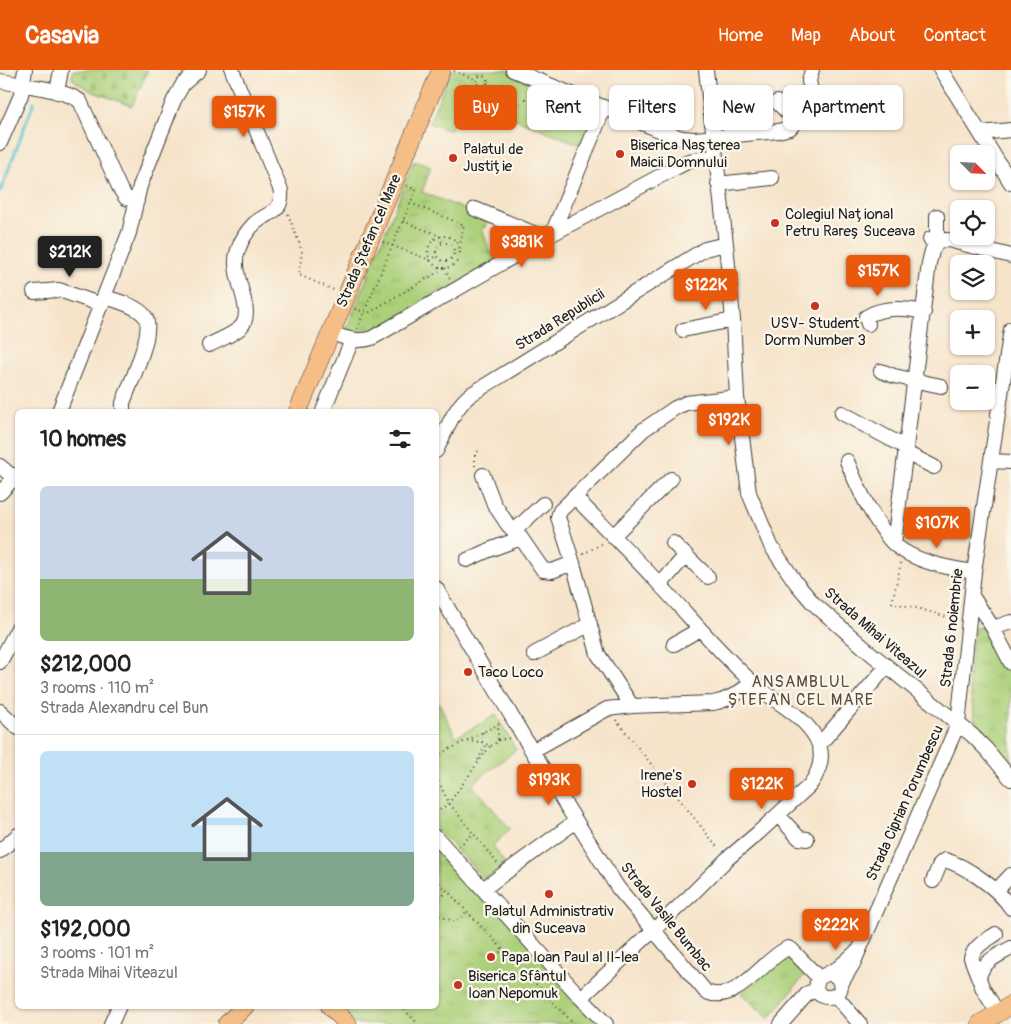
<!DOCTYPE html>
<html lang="en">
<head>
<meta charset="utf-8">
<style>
	body { margin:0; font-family:Pangolin,sans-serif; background:#f2f2f2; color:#222; height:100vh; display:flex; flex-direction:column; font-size:19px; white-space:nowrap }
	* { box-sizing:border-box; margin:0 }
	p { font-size:16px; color:#767676 }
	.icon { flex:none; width:28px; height:28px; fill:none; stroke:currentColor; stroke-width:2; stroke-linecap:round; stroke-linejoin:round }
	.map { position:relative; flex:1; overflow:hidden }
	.panel { position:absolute; left:15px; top:339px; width:424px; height:600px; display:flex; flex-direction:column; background:#fff; border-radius:8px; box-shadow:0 1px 4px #0004 }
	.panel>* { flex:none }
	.hud { position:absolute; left:454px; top:15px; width:475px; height:45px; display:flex; gap:10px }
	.needle { width:32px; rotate:114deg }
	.tools { position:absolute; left:950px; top:75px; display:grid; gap:10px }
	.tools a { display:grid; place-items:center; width:45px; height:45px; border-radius:8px; background:#fff; box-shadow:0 1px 4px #0004; font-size:25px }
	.price { position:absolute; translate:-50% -42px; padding:0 11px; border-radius:5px; background:#ea580c; color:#fff; font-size:16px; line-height:32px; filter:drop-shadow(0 1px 2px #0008) }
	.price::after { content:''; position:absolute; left:50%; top:30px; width:15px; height:11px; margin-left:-8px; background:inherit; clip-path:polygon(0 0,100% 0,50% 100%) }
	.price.active { background:#222; color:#fff }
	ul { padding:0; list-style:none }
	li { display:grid; align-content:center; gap:10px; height:265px; padding:0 25px }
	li+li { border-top:1px solid #e0e0e0 }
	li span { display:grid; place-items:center; height:155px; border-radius:8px; color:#555 }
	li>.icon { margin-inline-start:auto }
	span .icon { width:90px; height:90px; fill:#fffc; stroke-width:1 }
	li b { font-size:21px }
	h2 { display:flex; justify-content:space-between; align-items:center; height:60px; padding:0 25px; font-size:21px }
	.chip { padding:0 18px; border-radius:8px; background:#fff; box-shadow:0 1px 4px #0004; font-size:18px; line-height:45px }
	.chip.active { background:#ea580c; color:#fff }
	header { display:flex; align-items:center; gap:30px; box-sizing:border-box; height:70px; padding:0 25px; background:#ea580c; color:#fff }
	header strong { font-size:24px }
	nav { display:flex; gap:28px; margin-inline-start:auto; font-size:18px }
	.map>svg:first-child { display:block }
	.grass { fill:url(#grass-tufts); stroke:#64764b }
	.cemetery { fill:url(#cemetery-stones); stroke:#64764b }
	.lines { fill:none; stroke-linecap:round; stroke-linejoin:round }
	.stream { stroke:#57c3cf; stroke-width:3 }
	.minor-casing { stroke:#3d3a36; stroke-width:16 }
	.major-casing { stroke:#3d3a36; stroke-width:19 }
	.path { stroke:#3d3a36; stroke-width:2; stroke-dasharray:1 4; stroke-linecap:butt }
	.minor { stroke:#fff; stroke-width:14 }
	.major { stroke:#f6be87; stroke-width:18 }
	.poi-dot { fill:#c8321e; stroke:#fbf7ec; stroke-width:2 }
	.labels { text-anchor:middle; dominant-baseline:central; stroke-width:4.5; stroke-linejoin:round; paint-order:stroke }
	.poi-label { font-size:15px; fill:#1c1c1c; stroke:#fbf7ec; text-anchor:start }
	.street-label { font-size:15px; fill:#1c1c1c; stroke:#fbf7ec }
	.neighbourhood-label { font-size:16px; letter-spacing:1px; fill:#5a4a3e; stroke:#fbf7ec }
</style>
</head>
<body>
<header>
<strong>Casavia</strong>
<nav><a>Home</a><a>Map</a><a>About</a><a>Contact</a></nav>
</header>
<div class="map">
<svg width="1011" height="954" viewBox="0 0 1011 954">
	<defs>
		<pattern id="grass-tufts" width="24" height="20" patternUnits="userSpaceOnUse" patternTransform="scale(1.25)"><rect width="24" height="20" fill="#acd07a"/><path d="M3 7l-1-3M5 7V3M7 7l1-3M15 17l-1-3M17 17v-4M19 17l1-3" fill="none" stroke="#93b269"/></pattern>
		<pattern id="cemetery-stones" width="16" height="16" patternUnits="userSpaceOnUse" patternTransform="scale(1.25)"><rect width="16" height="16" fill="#acd07a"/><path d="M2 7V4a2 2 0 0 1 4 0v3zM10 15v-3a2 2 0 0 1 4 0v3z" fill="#93b269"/></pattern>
	</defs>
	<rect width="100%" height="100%" fill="#fbf7ec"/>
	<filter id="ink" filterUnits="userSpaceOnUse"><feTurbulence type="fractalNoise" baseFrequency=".02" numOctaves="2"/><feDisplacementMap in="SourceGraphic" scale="10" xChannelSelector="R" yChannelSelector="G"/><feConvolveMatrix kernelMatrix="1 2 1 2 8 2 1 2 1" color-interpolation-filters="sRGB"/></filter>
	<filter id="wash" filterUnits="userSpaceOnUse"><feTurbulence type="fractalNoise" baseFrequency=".0096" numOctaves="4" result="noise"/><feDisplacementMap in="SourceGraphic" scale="20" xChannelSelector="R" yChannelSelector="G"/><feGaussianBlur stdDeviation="1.12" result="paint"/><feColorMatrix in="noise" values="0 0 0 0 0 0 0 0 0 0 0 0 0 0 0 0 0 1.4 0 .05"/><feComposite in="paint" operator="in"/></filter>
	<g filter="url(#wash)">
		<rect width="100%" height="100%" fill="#f6e4ca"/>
		<path class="grass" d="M 451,0 L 512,0 L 597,35 L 588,78 L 464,28 L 450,61 L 429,53 Z
			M 414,91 L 431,97 L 422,122 L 488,149 L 483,161 L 490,183 L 507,189 L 372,268 L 344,265 Z
			M 975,557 L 993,558 L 1011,593 L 1011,709 L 986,679 L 975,651 L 968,608 Z
			M 439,633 L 456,667 L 496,645 L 516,680 L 472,714 L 510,759 L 493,776 L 506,795 L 485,810 L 436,759 L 436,635 Z
			M 436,768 L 608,954 L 349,954 L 331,936 L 436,936 Z
			M 788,883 L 807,902 L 769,949 L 741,923 Z"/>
		<path class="cemetery" d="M 73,0 L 148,0 L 132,36 L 91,21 L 72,9 Z"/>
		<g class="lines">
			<path class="stream" d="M 0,122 L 34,32"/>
		</g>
	</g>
	<g filter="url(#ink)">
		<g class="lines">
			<defs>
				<path id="minor" d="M 513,0 L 669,64 L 682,68 L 695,69 L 778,61 L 790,58 L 811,35 L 813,29 L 809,11 L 812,0
					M 706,0 L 726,174 L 733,250 L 737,327 L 749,423 L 771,476 L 796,513 L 813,533 L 868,581 L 972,665 L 986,679 L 1011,709
					M 941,0 L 1011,113
					M 0,11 C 21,15 64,19 80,31 L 120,119 L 126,128 L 137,131
					M 57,22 L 61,0
					M 777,32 L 797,52
					M 980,63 L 1011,60
					M 0,73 L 21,25 L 25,0
					M 718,114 L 772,108
					M 475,139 L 545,168
					M 552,164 L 604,38
					M 930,169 L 937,171 L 937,146
					M 34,222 L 59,220 L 102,235
					M 105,227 C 117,231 135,235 144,245 C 157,259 129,315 123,333 L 123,341
					M 868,254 L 866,247 C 882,236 905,238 924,242
					M 683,260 L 733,250
					M 331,263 C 345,268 358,273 372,268 L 552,164 L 677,97 L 689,91 L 715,87
					M 209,275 C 219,270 232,265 240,258 C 258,241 228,205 238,180 C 241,171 247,161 254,154 C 267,142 283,144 281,121 L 232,0
					M 881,301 L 894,306 L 941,316
					M 59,341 L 129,163 L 140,116 L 174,30 L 183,14 L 199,0
					M 323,341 L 352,270
					M 842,343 L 907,378
					M 436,381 C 446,361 453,339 470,325 L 705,179 L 726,174
					M 906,383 L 934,397
					M 847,391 C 857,416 867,438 883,460 C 886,465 890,471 895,475 C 915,492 948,498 974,502
					M 991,391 L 1011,392
					M 0,396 L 14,408
					M 483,405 L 494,434 L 508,455 L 521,468 L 543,500 L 552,501 L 573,493
					M 0,423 L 18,404
					M 574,426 C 603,456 633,485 661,516 C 691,548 719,582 752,612 C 772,631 804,644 817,670 C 825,686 820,701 810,715 L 758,763 L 727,789 L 690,826 L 581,928
					M 514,461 L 543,434
					M 613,466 L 671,409
					M 673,473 L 708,507
					M 894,474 L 929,193 L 932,181 L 937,171 L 948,170 L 1011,186
					M 467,490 L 489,480 L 521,468
					M 660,515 L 686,485
					M 436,518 L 532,681 L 618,818 L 706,922 C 738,935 763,889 788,878 L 792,880 L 819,908
					M 972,526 L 993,558 L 1011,593
					M 993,558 L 1011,552
					M 674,574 L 700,559
					M 534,584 L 590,554
					M 0,592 L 18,558
					M 632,636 L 598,584 L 572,490 L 558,447 L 560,441 L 643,360 L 675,338 L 686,333 L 737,327
					M 0,641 L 18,658
					M 819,675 L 887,596
					M 532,681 L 607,639 L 632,636 L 713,633 C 729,630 740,622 752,613
					M 778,745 L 799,768 L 807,769
					M 436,767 L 581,928 L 606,954
					M 0,781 L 18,765
					M 933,811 L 940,794 L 945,790 C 966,796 999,819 1011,838
					M 483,819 L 575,752
					M 996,821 L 1011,805
					M 996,864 C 987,870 974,876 971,888 L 983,919 L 998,943
					M 830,903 L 837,907 C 854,932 805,935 819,908 L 838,898 L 855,883
					M 979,908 C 982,891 998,886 1011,878
					M 841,914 L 853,894 L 958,654 L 974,502 L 1011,259
					M 835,925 L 860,954
					M 111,954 L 119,936
					M 781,954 L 808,923 L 817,920"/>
				<path id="major" d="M 298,341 L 441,0
					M 330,936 L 348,954
					M 227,954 L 245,936
					M 980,954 L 1011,935"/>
			</defs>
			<use href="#minor" class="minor-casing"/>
			<use href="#major" class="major-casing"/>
			<path class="path" d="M 454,1 L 477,10
				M476.5 11a5.5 5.5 0 1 1 11 0a5.5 5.5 0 1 1-11 0Z
				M 487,13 L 511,23
				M 525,29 L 547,38
				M547 40a5 5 0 1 1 10 0a5 5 0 1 1-10 0Z
				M 557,41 L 585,52
				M 410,133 L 464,155 L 460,176
				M 288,144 L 302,181 L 299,205 L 334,220
				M 403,151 L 440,166 L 442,173
				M428 182a16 16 0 1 1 32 0a16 16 0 1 1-32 0Z
				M 383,172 L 430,190 L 437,186
				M436 182a9 9 0 1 1 18 0a9 9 0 1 1-18 0Z
				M 445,198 L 450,209
				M 355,239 L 368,243 L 440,201 L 439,197
				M 357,259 L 416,120 L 407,116
				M 475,396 L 475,385 L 479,380
				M 583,484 L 603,473
				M 901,493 L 892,533 L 917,538 L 957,550
				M 616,650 L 719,779
				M 483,662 L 482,672 L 490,676 L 494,675 L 498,670 L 498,654
				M 498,670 L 510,668
				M 467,671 L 482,672
				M 436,686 L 501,653
				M 478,690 L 486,675
				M 436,707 L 449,733 L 497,793
				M 436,743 L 449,733 L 490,676
				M 459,776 L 473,764
				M 436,809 L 574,954
				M 436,832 L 447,822
				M 436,836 L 440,846 L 456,852 L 467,841
				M 496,886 L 503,879
				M 540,928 L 545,923
				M 401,936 L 418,954"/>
			<use href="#minor" class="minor"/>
			<use href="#major" class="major"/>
		</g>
	</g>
	<g class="poi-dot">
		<circle cx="620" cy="84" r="5"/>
		<circle cx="453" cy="88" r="5"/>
		<circle cx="775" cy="153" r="5"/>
		<circle cx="815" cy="236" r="5"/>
		<circle cx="468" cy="602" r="5"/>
		<circle cx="692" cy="714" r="5"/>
		<circle cx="549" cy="824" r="5"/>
		<circle cx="491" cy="887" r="5"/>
		<circle cx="458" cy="915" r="5"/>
	</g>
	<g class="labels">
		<g class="poi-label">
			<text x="630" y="75">Biserica Nașterea<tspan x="630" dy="17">Maicii Domnului</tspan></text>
			<text x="463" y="79">Palatul de<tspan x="463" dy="17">Justiție</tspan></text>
			<text x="785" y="144">Colegiul Național<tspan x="785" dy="17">Petru Rareș Suceava</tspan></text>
			<text x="815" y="253" text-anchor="middle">USV- Student<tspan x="815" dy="17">Dorm Number 3</tspan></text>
			<text x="478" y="602">Taco Loco</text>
			<text x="682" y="705" text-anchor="end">Irene's<tspan x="682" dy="17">Hostel</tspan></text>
			<text x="549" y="841" text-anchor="middle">Palatul Administrativ<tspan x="549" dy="17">din Suceava</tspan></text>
			<text x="501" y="887">Papa Ioan Paul al II-lea</text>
			<text x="468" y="906">Biserica Sfântul<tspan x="468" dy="17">Ioan Nepomuk</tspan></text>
		</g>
		<g class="street-label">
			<text transform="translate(369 171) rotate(-67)">Strada Ștefan cel Mare</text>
			<text transform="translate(560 250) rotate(-32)">Strada Republicii</text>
			<text transform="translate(952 558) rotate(-84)">Strada 6 noiembrie</text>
			<text transform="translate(875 563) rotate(41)">Strada Mihai Viteazul</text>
			<text transform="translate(905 733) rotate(-66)">Strada Ciprian Porumbescu</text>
			<text transform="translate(666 847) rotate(51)">Strada Vasile Bumbac</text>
		</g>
		<g class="neighbourhood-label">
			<text x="801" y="612">ANSAMBLUL<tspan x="801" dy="18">ȘTEFAN CEL MARE</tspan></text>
		</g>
	</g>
</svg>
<div class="tools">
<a><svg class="needle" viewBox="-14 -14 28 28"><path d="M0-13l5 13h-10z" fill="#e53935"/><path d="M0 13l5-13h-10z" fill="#767676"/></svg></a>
<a><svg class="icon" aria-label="locate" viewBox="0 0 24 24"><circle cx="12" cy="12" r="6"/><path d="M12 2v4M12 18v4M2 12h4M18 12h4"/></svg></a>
<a><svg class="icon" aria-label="layers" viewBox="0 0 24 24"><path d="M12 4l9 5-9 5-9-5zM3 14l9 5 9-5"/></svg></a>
<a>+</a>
<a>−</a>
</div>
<b class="price" style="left:244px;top:68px">$157K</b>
<b class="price" style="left:522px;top:198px">$381K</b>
<b class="price active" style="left:70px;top:208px">$212K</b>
<b class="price" style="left:878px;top:227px">$157K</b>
<b class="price" style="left:706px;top:241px">$122K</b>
<b class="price" style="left:729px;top:376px">$192K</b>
<b class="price" style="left:937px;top:479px">$107K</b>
<b class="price" style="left:549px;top:736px">$193K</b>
<b class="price" style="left:762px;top:740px">$122K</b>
<b class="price" style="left:836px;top:881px">$222K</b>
<div class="hud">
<a class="chip active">Buy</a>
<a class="chip">Rent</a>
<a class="chip">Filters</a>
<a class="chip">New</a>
<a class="chip">Apartment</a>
</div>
<section class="panel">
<h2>10 homes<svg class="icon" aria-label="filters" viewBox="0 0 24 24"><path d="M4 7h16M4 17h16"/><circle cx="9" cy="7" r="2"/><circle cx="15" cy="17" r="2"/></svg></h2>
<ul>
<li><span style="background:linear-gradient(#c9d6e8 60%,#8fb573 0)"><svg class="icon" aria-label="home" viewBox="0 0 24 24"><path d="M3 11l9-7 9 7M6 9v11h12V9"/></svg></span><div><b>$212,000</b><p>3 rooms · 110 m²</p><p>Strada Alexandru cel Bun</p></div></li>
<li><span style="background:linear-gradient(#bfe0f5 65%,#7fa58c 0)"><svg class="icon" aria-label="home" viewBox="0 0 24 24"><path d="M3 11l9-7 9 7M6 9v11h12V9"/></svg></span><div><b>$192,000</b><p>3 rooms · 101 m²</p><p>Strada Mihai Viteazul</p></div></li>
</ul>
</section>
</div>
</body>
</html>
